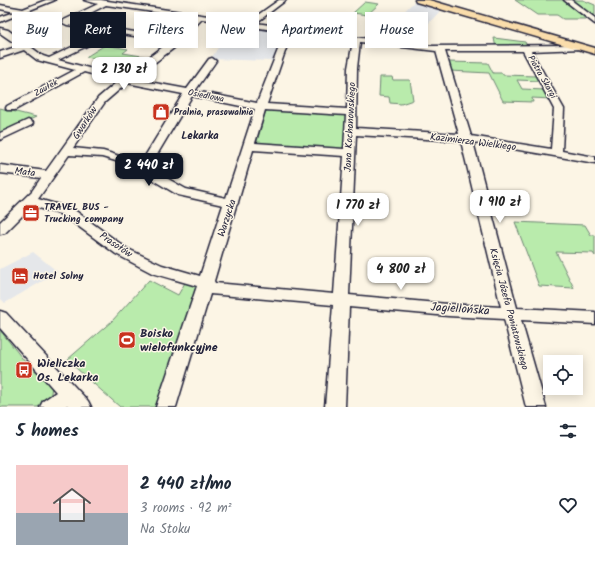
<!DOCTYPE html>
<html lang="en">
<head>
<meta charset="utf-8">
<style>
	body { margin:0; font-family:Kalam,sans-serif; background:#f2f2f3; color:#1f2937; height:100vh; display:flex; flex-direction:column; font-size:15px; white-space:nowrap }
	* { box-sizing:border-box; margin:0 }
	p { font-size:13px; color:#747a83 }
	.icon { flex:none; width:22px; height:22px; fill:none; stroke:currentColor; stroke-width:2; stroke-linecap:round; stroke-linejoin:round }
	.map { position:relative; height:407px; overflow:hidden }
	.details { display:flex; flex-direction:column; background:#fff; flex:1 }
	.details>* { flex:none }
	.top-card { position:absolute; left:12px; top:12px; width:571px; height:36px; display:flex; gap:8px }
	.fabs { position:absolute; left:543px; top:355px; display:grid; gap:8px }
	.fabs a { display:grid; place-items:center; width:40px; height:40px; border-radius:0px; background:#fff; box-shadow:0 2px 10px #0003; font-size:20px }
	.price { position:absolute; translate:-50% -34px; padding:0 9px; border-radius:8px; background:#fff; color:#222; font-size:13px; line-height:26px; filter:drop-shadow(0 1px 2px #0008) }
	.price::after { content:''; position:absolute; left:50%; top:24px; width:12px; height:9px; margin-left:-6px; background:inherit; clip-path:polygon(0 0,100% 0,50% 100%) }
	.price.selected { background:#111827; color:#fff }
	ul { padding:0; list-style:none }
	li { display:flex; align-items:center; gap:12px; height:100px; padding:0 16px }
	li+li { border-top:1px solid #e0e1e3 }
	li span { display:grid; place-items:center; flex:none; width:112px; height:80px; border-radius:0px; color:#555 }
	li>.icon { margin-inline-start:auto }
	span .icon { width:48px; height:48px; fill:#fffc; stroke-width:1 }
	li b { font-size:17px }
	h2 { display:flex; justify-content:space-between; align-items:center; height:48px; padding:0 16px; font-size:17px }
	.tag { padding:0 14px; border-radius:0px; background:#fff; box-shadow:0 2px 10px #0003; font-size:14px; line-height:36px }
	.tag.selected { background:#111827; color:#fff }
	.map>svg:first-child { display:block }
	.built { fill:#e5e7ea }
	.green { fill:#b9ebac; stroke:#6e8674 }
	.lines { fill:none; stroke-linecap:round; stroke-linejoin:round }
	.minor-casing { stroke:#22223b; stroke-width:3 }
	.major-casing { stroke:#22223b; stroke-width:3 }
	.minor { fill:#fcf5e5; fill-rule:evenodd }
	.major { fill:#faddab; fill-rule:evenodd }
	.labels { text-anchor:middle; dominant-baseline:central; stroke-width:3; stroke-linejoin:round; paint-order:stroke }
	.far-street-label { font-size:9px; fill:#22223b; stroke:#fcf5e5 }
	.far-poi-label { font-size:9px; font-weight:bold; fill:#22223b; stroke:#fcf5e5; text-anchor:start }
	.street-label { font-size:10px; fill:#22223b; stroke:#fcf5e5 }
	.poi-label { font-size:10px; font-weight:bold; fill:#22223b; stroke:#fcf5e5; text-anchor:start }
	.neighbourhood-label { font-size:11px; font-weight:bold; fill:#22223b; stroke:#fcf5e5 }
	.near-street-label { font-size:12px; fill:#22223b; stroke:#fcf5e5 }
	.near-poi-label { font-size:12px; font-weight:bold; fill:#22223b; stroke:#fcf5e5; text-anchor:start }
</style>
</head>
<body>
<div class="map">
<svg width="595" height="407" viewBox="0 0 595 407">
	<rect width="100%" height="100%" fill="#fcf5e5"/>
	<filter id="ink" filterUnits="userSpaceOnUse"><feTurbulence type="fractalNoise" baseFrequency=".025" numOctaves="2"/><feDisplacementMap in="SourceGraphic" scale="8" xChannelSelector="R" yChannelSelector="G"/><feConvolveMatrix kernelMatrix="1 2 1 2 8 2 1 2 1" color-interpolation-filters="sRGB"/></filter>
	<g filter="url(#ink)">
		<path class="built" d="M 415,1 L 442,9 L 428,24 L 396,19 Z
			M 233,23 L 284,31 L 272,61 L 211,59 Z
			M 33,252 L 58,272 L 5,303 L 0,298 L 0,269 Z"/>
		<path class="green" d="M 515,0 L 563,0 L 586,19 L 563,19 L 557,15 L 537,15 Z
			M 572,0 L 583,0 L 595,5 L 595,18 Z
			M 365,2 L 379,4 L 367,15 L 353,13 Z
			M 494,38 L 525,42 L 528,48 L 496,48 Z
			M 105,45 L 128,49 L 123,53 L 154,58 L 142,67 L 86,57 Z
			M 448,62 L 488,63 L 493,73 L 502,73 L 503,75 L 537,76 L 540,81 L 517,80 L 522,89 L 545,90 L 551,99 L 532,98 L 533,102 L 503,101 L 489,73 L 450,71 Z
			M 380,77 L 392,77 L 393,80 L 410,80 L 413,100 L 401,104 L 390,103 L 389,97 L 379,96 Z
			M 0,108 L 36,117 L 0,134 Z
			M 266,110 L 347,114 L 346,149 L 342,150 L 256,145 Z
			M 515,222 L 585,225 L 591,235 L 595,235 L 595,256 L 593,253 L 556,252 L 574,288 L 539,286 Z
			M 149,280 L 178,295 L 186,281 L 199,286 L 155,407 L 120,407 L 67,360 L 112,321 Z
			M 0,330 L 25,362 L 52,385 L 50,401 L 43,407 L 0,407 Z"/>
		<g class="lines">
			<defs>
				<path id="minor" d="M 46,0 L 55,0 L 0,22 L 0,17 L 15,12 L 0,9 L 0,5 L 23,9 Z
					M 84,0 L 101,0 L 248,22 L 279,0 L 286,0 L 256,23 L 344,36 L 431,46 L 584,45 L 585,47 L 581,49 L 531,51 L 564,109 L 562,151 L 595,157 L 595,163 L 473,142 L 517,308 L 595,312 L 595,324 L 521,320 L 546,407 L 526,407 L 504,319 L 448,316 L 349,307 L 345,407 L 325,407 L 333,305 L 210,294 L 176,407 L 156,407 L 197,286 L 152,273 L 116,254 L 63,215 L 32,206 L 5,233 L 0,234 L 0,222 L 32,191 L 41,178 L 0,173 L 0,165 L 46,171 L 98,98 L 118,81 L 84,72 L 15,110 L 7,110 L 6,108 L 7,106 L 75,70 L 37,60 L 24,50 L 0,58 L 0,52 L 19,46 L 0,33 L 0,28 L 8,30 L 43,56 L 49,58 L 105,31 L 67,25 L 63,23 L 64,20 L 98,4 ZM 106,5 L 195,18 L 177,35 L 141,33 L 73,22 ZM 202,19 L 285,32 L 257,103 L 195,91 L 216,61 L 212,58 L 209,59 L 187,89 L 133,79 L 174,48 ZM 114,33 L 141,37 L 172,40 L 123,77 L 58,60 ZM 294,33 L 353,41 L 348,68 L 347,109 L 267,104 L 291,34 ZM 360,42 L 436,51 L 459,134 L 356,128 L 357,68 ZM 445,51 L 523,51 L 554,109 L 551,149 L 471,136 ZM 127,83 L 183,94 L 142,161 L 139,162 L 103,151 L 73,148 L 105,102 ZM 192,96 L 255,109 L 226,198 L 186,189 L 147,167 L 152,163 ZM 265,110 L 346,115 L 344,149 L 255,143 ZM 356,135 L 461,141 L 501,307 L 448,304 L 349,295 ZM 253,150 L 344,156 L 334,294 L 215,283 L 214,281 L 236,206 L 238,203 L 238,202 ZM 69,155 L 102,157 L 126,164 L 178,195 L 223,205 L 200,276 L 162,265 L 126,248 L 73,209 L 38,199 Z
					M 564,0 L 571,0 L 595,18 L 595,24 Z
					M 28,120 L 33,123 L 32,125 L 0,140 L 0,133 Z
					M 0,311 L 6,313 L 88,401 L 91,407 L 69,407 L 67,405 L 65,407 L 40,407 L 43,401 L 56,392 L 0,328 Z"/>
				<path id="major" d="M 415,0 L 429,0 L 595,48 L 595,54 L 416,2 Z"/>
			</defs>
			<use href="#minor" class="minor-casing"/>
			<use href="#major" class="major-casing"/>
			<use href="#minor" class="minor"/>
			<use href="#major" class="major"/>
		</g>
	</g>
	<defs>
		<symbol id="shop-square" viewBox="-11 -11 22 22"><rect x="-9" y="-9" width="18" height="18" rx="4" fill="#c8321e" stroke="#fcf5e5"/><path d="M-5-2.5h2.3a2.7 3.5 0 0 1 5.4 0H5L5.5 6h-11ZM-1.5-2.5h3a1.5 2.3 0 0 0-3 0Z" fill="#fff"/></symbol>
		<symbol id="office-square" viewBox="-11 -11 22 22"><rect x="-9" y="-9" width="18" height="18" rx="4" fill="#c8321e" stroke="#fcf5e5"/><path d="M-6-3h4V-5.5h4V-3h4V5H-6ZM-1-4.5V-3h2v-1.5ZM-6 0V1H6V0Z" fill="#fff"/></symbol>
		<symbol id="hotel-square" viewBox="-11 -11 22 22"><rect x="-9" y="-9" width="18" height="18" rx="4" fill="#c8321e" stroke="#fcf5e5"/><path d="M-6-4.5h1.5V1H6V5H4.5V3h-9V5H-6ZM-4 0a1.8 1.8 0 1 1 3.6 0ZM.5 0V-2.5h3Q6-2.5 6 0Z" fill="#fff"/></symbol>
		<symbol id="stadium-square" viewBox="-11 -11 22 22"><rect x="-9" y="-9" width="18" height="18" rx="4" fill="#c8321e" stroke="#fcf5e5"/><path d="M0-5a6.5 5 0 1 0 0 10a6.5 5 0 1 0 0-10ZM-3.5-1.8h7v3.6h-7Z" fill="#fff"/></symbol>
		<symbol id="bus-square" viewBox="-11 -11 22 22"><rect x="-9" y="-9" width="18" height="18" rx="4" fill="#c8321e" stroke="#fcf5e5"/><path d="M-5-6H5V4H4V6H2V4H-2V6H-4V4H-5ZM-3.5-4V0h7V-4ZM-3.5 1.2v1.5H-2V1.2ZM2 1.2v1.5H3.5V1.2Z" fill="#fff"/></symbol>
	</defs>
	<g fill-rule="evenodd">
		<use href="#shop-square" x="151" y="102" width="20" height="20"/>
		<use href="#office-square" x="21" y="203" width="20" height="20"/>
		<use href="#hotel-square" x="10" y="266" width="20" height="20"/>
		<use href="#stadium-square" x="117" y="330" width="20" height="20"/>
		<use href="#bus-square" x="14" y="360" width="20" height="20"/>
	</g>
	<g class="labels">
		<g class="far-street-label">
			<text transform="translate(542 77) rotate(60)">Piotra Skargi</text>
			<text transform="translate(46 88) rotate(-29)">Zaułek</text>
			<text transform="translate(206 96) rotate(11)">Osiedlowa</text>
		</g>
		<g class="far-poi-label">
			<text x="174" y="112">Pralnia, prasowalnia</text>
		</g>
		<g class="street-label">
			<text transform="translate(85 123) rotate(-57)">Gwarków</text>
			<text transform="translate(350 127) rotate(-87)">Jana Kochanowskiego</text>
			<text transform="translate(473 142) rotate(7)">Kazimierza Wielkiego</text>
			<text transform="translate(25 172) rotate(7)">Mała</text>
			<text transform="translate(227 218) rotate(-72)">Warzycka</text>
			<text transform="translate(116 245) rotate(34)">Prasołów</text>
			<text transform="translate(509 309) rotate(75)">Księcia Józefa Poniatowskiego</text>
		</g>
		<g class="poi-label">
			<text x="44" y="207">TRAVEL BUS -<tspan x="44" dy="12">Trucking company</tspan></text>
			<text x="33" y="276">Hotel Solny</text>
		</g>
		<g class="neighbourhood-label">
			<text x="200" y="136">Lekarka</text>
		</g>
		<g class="near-street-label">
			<text transform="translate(460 309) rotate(4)">Jagiellońska</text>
		</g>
		<g class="near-poi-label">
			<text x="140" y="333">Boisko<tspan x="140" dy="14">wielofunkcyjne</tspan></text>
			<text x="37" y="363">Wieliczka<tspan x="37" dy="14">Os. Lekarka</tspan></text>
		</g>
	</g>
</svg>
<div class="fabs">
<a><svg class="icon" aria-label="locate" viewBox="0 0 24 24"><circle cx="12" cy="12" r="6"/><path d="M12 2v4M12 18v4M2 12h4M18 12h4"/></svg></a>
</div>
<b class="price" style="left:124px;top:91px">2 130 zł</b>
<b class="price selected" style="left:149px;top:187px">2 440 zł</b>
<b class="price" style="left:500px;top:224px">1 910 zł</b>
<b class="price" style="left:358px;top:227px">1 770 zł</b>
<b class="price" style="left:401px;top:291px">4 800 zł</b>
<div class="top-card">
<a class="tag">Buy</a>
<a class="tag selected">Rent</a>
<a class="tag">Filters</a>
<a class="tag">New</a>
<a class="tag">Apartment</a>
<a class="tag">House</a>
</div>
</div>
<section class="details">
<h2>5 homes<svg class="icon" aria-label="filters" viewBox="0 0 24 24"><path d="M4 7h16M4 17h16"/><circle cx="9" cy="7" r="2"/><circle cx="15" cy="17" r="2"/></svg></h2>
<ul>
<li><span style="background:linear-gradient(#f6c9c9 60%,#9aa5b1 0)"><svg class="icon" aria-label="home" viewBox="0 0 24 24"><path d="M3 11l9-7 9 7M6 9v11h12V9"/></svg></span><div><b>2 440 zł/mo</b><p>3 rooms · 92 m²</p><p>Na Stoku</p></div><svg class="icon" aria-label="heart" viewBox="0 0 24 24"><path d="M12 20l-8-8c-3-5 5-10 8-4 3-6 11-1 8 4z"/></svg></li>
</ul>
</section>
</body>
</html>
